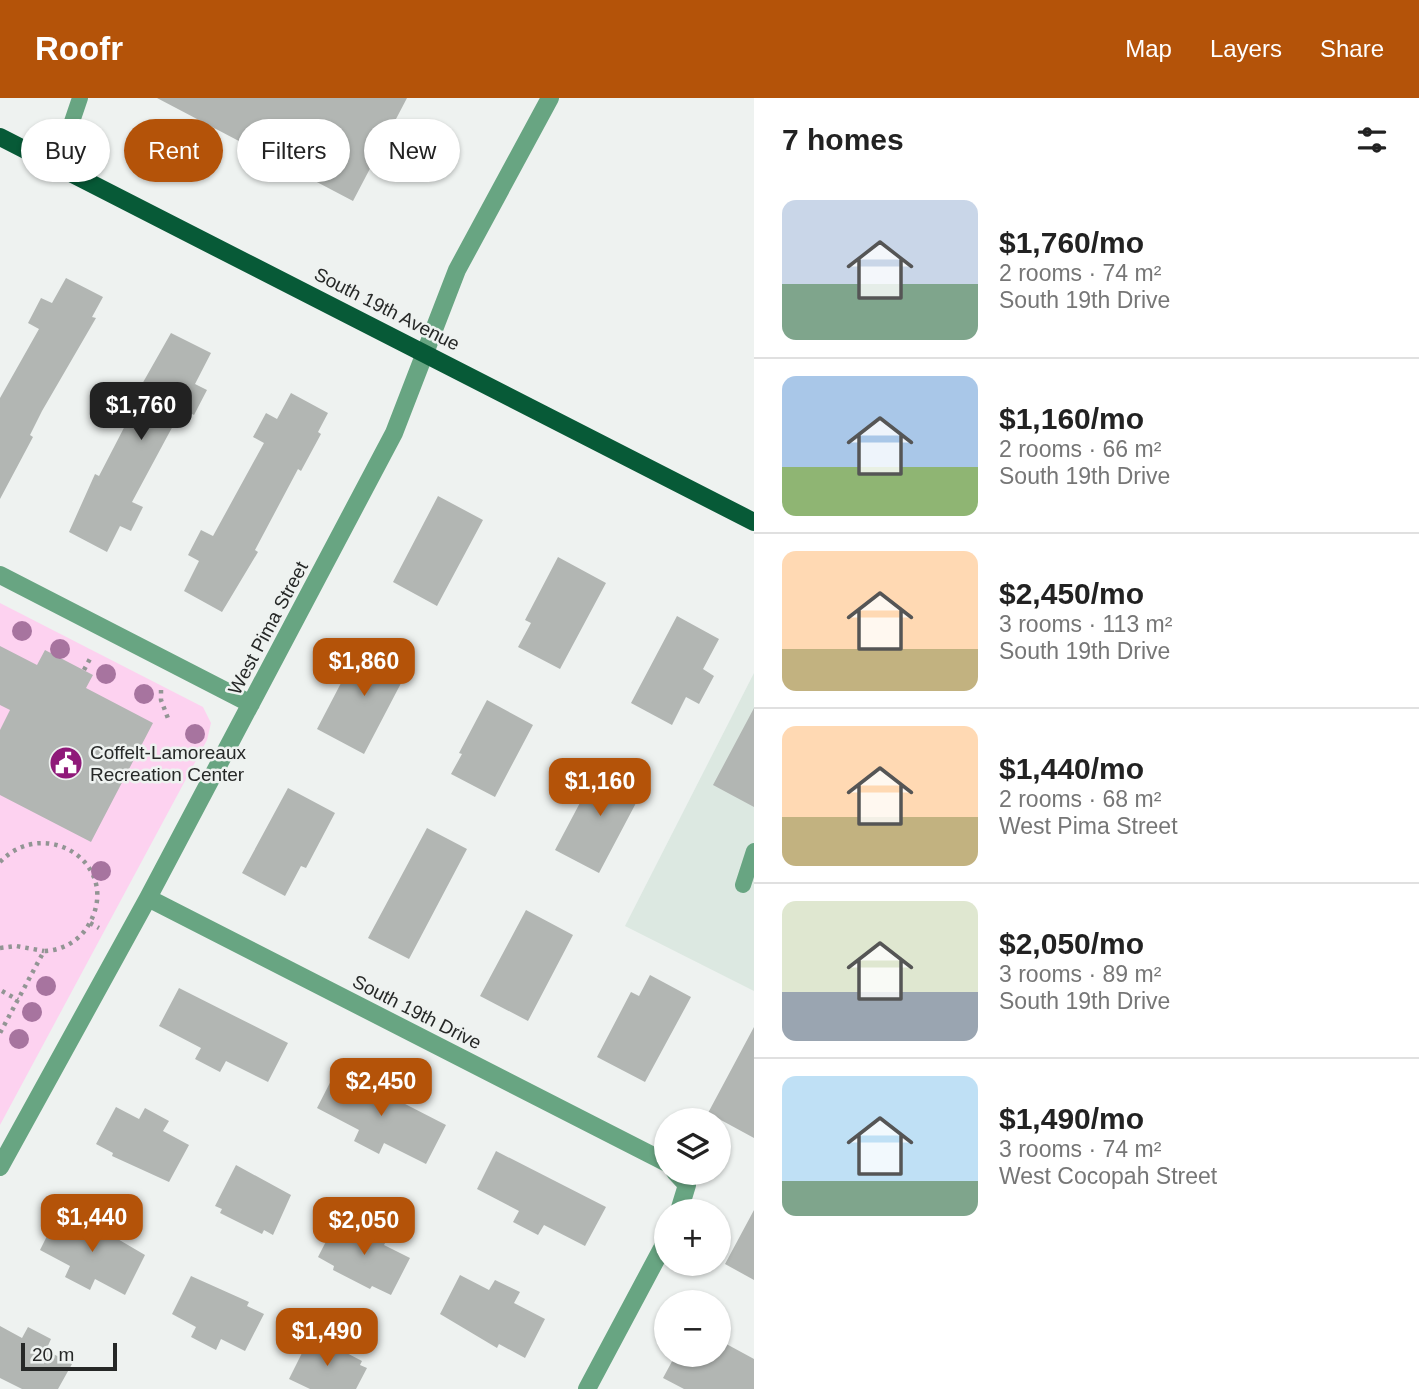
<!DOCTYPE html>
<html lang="en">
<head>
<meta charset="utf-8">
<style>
	body { margin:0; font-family:Helvetica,sans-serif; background:#f6f6f6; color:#222; height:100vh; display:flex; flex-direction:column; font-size:26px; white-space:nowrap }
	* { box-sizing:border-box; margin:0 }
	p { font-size:23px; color:#767676 }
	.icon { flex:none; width:38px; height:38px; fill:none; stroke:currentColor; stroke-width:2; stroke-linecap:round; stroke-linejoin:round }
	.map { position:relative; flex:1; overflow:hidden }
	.drawer { display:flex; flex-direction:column; background:#fff; width:665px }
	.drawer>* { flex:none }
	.top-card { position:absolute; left:21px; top:21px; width:626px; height:63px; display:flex; gap:14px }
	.buttons { position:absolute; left:654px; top:1010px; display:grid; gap:14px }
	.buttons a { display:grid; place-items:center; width:77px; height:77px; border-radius:50%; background:#fff; box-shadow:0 2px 5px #0004; font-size:35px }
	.scale { position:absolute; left:21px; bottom:18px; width:96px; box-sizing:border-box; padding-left:7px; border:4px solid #262827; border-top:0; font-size:19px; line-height:24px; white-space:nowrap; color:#262827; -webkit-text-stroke:5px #eef2f0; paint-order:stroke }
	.price { position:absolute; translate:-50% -60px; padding:0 16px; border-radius:14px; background:#b45309; color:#fff; font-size:23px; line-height:46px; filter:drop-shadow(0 2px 4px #0008) }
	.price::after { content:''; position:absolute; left:50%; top:42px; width:21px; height:16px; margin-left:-10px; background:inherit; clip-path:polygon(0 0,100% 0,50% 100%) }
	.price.selected { background:#222; color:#fff }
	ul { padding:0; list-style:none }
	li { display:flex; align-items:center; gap:21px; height:175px; padding:0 28px }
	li+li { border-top:2px solid #e0e0e0 }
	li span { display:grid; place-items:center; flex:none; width:196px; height:140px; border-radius:14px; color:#555 }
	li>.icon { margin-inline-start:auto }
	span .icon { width:84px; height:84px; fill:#fffc; stroke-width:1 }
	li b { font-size:30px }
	h2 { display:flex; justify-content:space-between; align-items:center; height:84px; padding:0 28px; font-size:30px }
	.chip { padding:0 24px; border-radius:32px; background:#fff; box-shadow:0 2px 5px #0004; font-size:24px; line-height:63px }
	.chip.selected { background:#b45309; color:#fff }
	header { display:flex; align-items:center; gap:42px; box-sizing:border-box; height:98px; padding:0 35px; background:#b45309; color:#fff }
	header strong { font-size:33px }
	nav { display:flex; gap:38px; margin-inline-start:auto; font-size:24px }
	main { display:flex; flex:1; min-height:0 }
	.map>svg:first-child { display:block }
	.built { fill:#dce8e1 }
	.green { fill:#fdd2f0 }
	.building { fill:#b2b6b3 }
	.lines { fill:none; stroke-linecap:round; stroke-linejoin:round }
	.path { stroke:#929594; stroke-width:4.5; stroke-dasharray:3.5 5; stroke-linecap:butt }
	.service { stroke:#68a582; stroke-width:16 }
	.minor { stroke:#68a582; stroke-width:18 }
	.primary { stroke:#075a37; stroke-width:18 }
	.tree { fill:#a7749f }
	.labels { text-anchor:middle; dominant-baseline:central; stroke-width:5; stroke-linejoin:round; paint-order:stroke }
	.street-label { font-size:19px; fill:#262827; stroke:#eef2f0 }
	.poi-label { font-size:19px; fill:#262827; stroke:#eef2f0; text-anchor:start }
</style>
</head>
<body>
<header>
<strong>Roofr</strong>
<nav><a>Map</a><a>Layers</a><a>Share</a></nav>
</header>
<main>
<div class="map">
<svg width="754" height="1291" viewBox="0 0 754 1291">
	<rect width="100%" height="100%" fill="#eef2f0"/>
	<path class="built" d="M 754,575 L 754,893 L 625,828 Z"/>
	<path class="green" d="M 0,505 L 203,609 L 211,625 L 207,642 L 0,1027 Z"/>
	<path class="building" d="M 157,0 L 407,0 L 353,103 Z
		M 66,180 L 103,199 L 92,219 L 96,220 L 42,313 L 30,337 L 33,339 L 0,401 L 0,300 L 39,231 L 28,225 L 41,200 L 52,205 Z
		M 171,235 L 211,255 L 195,286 L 207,292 L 194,317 L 182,311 L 132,404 L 143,409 L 131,433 L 120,428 L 107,454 L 69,434 L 95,376 L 99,378 L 128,322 L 140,297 L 137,295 Z
		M 291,295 L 328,315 L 318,334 L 321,336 L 301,373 L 298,371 L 255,452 L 258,454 L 222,514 L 184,493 L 199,463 L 188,457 L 201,432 L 213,438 L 264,345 L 253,339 L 266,315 L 277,321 Z
		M 438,398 L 483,422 L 437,508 L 393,484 Z
		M 558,459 L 606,485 L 560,571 L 518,549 L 531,525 L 525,522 Z
		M 677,518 L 719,541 L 703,571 L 714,578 L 699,606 L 686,599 L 672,627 L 631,605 Z
		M 363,543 L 410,568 L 364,656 L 317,631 Z
		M 0,548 L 37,567 L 45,552 L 93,577 L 86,590 L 153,625 L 91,744 L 0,697 L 0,632 L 10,612 L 0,607 Z
		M 487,602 L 533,627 L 495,699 L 451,676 L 462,656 L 459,655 Z
		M 754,610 L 754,709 L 713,687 Z
		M 601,665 L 645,688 L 599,775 L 555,752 Z
		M 288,690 L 335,715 L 306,770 L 301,768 L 285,798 L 242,775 Z
		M 427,730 L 467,751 L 409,861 L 368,840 Z
		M 526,812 L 573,837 L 528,923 L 480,898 Z
		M 650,877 L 691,899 L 645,984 L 597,959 L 631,894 L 639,898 Z
		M 179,890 L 288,945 L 268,984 L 226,963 L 220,974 L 195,961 L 201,950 L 159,928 Z
		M 754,929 L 754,1040 L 708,1015 Z
		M 337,971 L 446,1027 L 426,1066 L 384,1045 L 379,1056 L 354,1043 L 359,1032 L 317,1010 Z
		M 116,1009 L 139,1021 L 145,1010 L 169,1023 L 163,1033 L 189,1047 L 169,1084 L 112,1058 L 113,1055 L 96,1046 Z
		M 496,1053 L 606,1109 L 585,1148 L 544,1127 L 538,1137 L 513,1124 L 519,1113 L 477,1091 Z
		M 236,1067 L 291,1097 L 273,1137 L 264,1132 L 262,1136 L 220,1115 L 222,1111 L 215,1108 Z
		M 754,1112 L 754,1182 L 725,1166 Z
		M 59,1114 L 85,1127 L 87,1123 L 145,1157 L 125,1197 L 95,1181 L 90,1192 L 65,1179 L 70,1168 L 40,1152 Z
		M 337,1122 L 361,1135 L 367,1124 L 390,1136 L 384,1147 L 410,1160 L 391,1197 L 372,1188 L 370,1191 L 333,1172 L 334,1168 L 318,1159 Z
		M 460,1177 L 489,1192 L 495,1182 L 520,1194 L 514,1205 L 545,1221 L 525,1260 L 499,1246 L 497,1250 L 440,1216 Z
		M 191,1178 L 249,1204 L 247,1208 L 264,1216 L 245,1253 L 221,1241 L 216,1252 L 191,1239 L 196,1229 L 172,1216 Z
		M 0,1228 L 22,1240 L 28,1229 L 51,1241 L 46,1252 L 72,1266 L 58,1291 L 22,1291 L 0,1280 Z
		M 309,1241 L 318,1245 L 320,1241 L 362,1263 L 360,1267 L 367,1270 L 356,1291 L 310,1291 L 289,1281 Z
		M 719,1242 L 754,1261 L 754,1291 L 684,1291 L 663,1280 L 676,1256 L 719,1256 Z"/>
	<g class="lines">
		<path class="path" d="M 84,572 L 92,557
			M 161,592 L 161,602 L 169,623
			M 0,764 C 47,715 127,770 86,831 C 77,844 60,853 44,853 L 0,935
			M 90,825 L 99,830
			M 0,850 L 16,848 L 44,853
			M 2,893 L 18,902"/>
		<path class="service" d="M 57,68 L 80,0
			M 743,787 L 754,753"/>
		<path class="minor" d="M 0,477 L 251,606
			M 148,800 L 667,1065
			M 0,1069 L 148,800 L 394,335 L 457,172 L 550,0
			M 675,1074 L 687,1087 L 679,1113
			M 587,1291 L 667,1141"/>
		<path class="primary" d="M 0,39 L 754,424"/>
	</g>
	<g class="tree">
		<circle cx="22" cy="533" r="10"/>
		<circle cx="60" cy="551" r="10"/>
		<circle cx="106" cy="576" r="10"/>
		<circle cx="144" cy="596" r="10"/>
		<circle cx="195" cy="636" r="10"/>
		<circle cx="101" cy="773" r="10"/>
		<circle cx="46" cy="888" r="10"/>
		<circle cx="32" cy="914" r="10"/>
		<circle cx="19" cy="941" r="10"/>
	</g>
	<defs>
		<symbol id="civic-disc" viewBox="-11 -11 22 22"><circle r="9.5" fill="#8f1979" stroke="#eef2f0"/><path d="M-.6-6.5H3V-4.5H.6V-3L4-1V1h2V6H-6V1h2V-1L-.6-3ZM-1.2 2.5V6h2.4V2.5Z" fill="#fff"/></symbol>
	</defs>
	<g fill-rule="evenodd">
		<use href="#civic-disc" x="47" y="646" width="38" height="38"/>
	</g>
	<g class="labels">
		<g class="street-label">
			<text transform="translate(387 211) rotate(27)">South 19th Avenue</text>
			<text transform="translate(268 530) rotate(-62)">West Pima Street</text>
			<text transform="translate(417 914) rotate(27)">South 19th Drive</text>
		</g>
		<g class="poi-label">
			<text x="90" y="654">Coffelt-Lamoreaux<tspan x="90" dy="22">Recreation Center</tspan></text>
		</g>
	</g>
</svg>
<div class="buttons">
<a><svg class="icon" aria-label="layers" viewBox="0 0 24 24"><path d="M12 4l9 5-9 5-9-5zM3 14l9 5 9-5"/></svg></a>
<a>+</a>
<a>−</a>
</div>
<div class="scale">20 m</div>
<b class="price selected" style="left:141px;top:344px">$1,760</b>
<b class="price" style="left:364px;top:600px">$1,860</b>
<b class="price" style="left:600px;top:720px">$1,160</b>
<b class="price" style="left:381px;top:1020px">$2,450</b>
<b class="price" style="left:92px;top:1156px">$1,440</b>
<b class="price" style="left:364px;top:1159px">$2,050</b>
<b class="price" style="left:327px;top:1270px">$1,490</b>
<div class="top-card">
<a class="chip">Buy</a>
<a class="chip selected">Rent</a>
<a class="chip">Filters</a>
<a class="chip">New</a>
</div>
</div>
<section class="drawer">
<h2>7 homes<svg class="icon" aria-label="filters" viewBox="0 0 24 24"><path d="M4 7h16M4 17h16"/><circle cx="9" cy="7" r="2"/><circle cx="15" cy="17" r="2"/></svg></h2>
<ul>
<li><span style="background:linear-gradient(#c9d6e8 60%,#7fa58c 0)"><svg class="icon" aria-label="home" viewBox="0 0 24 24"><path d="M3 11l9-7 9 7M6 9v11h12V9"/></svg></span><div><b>$1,760/mo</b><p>2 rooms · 74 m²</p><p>South 19th Drive</p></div></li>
<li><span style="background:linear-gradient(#a9c7e8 65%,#8fb573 0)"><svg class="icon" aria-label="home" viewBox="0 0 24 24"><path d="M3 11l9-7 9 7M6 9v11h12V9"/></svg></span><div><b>$1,160/mo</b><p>2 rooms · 66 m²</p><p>South 19th Drive</p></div></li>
<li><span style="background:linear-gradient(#ffd9b3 70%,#c2b280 0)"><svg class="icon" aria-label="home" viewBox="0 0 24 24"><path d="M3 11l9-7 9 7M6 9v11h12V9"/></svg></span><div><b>$2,450/mo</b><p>3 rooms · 113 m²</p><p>South 19th Drive</p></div></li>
<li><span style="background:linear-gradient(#ffd9b3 65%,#c2b280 0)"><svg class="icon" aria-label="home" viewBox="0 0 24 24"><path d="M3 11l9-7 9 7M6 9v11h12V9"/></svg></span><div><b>$1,440/mo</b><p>2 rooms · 68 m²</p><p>West Pima Street</p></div></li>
<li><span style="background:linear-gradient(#dfe7d0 65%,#9aa5b1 0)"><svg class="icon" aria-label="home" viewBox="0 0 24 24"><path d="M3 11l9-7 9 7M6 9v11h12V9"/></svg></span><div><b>$2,050/mo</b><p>3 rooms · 89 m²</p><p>South 19th Drive</p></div></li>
<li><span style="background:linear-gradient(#bfe0f5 75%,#7fa58c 0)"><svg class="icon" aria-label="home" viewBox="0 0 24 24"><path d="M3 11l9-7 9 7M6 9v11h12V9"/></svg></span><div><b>$1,490/mo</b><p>3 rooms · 74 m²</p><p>West Cocopah Street</p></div></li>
</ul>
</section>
</main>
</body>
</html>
